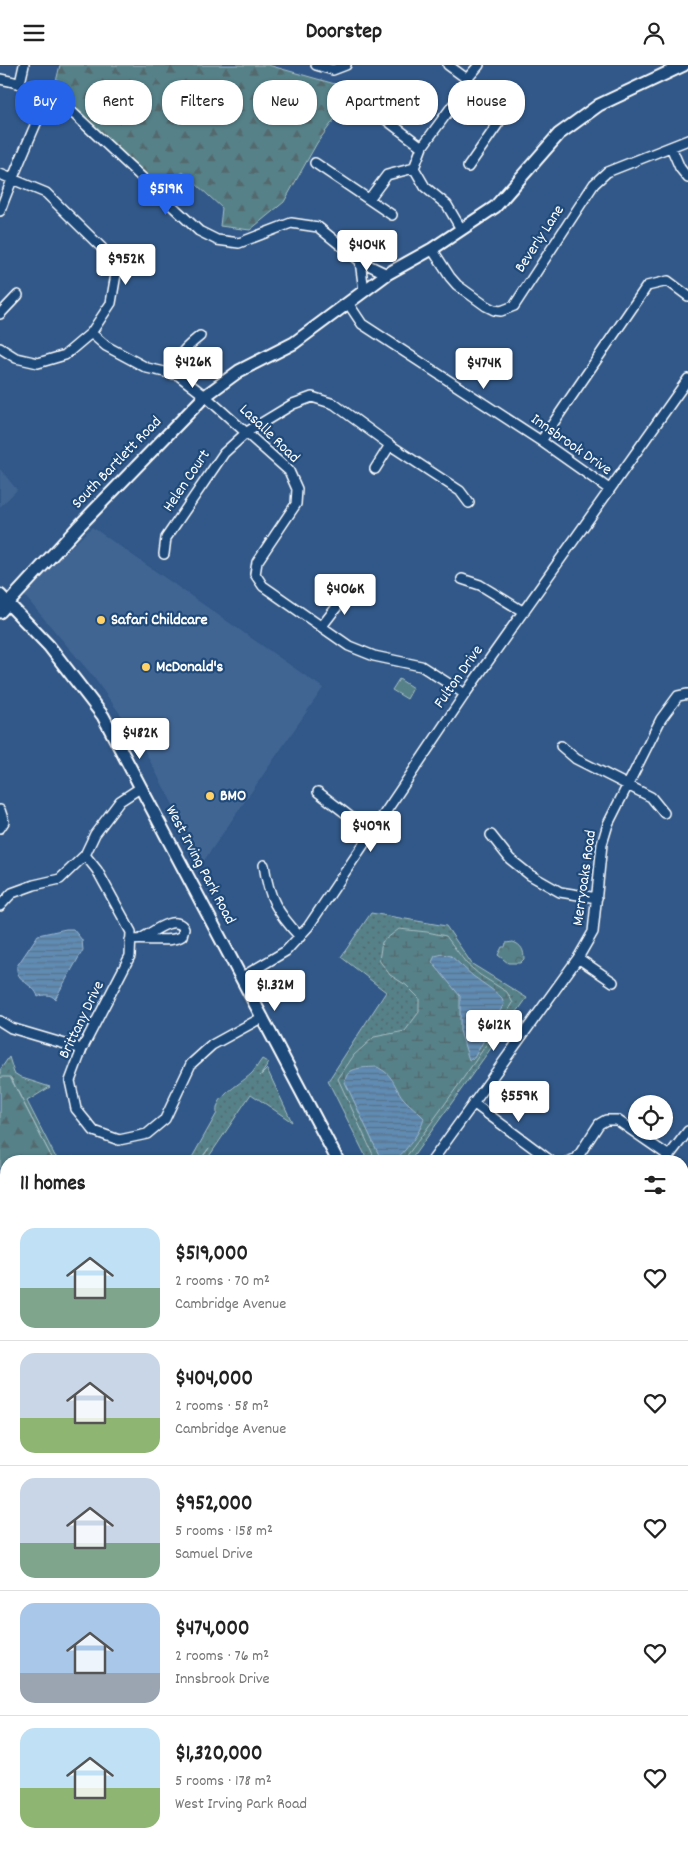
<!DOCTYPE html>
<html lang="en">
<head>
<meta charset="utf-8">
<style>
	body { margin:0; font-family:Dekko,sans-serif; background:#f2f2f2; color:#222; height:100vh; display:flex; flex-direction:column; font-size:19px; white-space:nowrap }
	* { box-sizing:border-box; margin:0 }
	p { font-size:16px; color:#767676 }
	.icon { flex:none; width:28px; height:28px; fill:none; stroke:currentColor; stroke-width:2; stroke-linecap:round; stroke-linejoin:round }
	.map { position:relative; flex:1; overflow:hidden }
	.details { position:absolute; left:0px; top:1090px; width:689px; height:695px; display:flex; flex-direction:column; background:#fff; border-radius:20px 20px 0 0; box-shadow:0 1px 4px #0004 }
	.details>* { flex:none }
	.top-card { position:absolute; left:15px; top:15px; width:659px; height:45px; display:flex; gap:10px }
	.buttons { position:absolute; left:628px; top:1030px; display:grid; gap:10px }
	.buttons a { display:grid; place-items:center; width:45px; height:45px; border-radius:50%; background:#fff; box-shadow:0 1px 4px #0004; font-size:25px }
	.price { position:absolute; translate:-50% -42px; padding:0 11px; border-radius:5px; background:#fff; color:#222; font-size:16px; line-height:32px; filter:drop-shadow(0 1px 2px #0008) }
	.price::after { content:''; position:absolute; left:50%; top:30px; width:15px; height:11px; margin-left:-8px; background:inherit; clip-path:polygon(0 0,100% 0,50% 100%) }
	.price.active { background:#2563eb; color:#fff }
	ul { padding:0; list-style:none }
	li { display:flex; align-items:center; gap:15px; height:125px; padding:0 20px }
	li+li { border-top:1px solid #e0e0e0 }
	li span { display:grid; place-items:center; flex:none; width:140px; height:100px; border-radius:15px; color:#555 }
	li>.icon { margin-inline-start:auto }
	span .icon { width:60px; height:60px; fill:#fffc; stroke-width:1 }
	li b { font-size:21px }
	h2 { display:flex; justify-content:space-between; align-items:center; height:60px; padding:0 20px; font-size:21px }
	.chip { padding:0 18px; border-radius:20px; background:#fff; box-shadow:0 1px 4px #0004; font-size:18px; line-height:45px }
	.chip.active { background:#2563eb; color:#fff }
	header { display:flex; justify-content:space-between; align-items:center; height:65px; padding:0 20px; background:#fff; font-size:22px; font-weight:700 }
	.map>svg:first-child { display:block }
	.built { fill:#416593 }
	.grass { fill:url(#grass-dots); stroke:#aac0c4 }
	.forest { fill:url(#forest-firs); stroke:#aac0c4 }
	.wetland { fill:url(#wetland-marsh); stroke:#aac0c4 }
	.park { fill:url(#park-crowns); stroke:#aac0c4 }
	.pitch { fill:#568188; stroke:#aac0c4 }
	.water { fill:url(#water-rules); stroke:#a0b9d1 }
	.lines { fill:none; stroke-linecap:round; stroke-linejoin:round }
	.stream { stroke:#a0b9d1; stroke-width:2 }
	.minor-casing { stroke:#fff; stroke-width:12 }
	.major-casing { stroke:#fff; stroke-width:15 }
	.minor { stroke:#1f4a7a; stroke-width:9 }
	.major { stroke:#1f4a7a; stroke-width:11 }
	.poi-dot { fill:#ffd166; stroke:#1f4a7a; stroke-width:2 }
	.labels { text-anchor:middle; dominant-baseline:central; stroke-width:4.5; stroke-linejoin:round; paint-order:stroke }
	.street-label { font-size:16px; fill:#fff; stroke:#1f4a7a }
	.poi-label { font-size:16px; font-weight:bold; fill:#fff; stroke:#1f4a7a; text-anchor:start }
</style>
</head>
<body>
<header><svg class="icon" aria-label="menu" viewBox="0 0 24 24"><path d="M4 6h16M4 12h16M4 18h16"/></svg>Doorstep<svg class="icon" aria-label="person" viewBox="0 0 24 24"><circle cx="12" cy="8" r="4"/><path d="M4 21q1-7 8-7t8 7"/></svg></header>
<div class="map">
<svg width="688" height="1785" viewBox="0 0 688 1785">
	<defs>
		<pattern id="grass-dots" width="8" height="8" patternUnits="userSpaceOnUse" patternTransform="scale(1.25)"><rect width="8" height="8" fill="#568188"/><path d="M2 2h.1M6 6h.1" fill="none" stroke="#52696d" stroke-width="1.8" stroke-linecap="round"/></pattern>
		<pattern id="forest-firs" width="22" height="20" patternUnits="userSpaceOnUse" patternTransform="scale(1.25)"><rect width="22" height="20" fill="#568188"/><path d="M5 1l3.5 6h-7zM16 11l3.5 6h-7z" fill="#52696d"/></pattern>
		<pattern id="wetland-marsh" width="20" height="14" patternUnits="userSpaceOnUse" patternTransform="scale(1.25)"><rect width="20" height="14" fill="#568188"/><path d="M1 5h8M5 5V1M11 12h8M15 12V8" fill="none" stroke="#52696d"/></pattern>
		<pattern id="park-crowns" width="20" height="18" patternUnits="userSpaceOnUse" patternTransform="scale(1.25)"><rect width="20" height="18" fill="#568188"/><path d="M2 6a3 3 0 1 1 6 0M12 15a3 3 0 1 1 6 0" fill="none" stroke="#52696d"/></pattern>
		<pattern id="water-rules" width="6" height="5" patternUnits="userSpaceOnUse" patternTransform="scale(1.25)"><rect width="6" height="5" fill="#608bb2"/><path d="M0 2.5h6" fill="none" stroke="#587289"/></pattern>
	</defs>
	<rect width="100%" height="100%" fill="#315888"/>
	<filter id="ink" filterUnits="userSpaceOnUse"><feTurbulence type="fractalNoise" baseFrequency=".02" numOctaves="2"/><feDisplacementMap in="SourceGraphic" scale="10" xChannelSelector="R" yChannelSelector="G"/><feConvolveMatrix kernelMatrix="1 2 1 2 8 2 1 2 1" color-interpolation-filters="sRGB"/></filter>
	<g filter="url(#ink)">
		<path class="built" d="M 0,404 L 17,425 L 0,442 Z
			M 92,462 L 323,623 L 203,797 L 139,675 L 92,610 L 23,529 Z"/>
		<path class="grass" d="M 371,848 L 446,861 L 472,899 L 527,933 L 410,1096 L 368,1096 L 328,1016 L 386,927 L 341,892 Z
			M 9,992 L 14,1008 L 22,1013 L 50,1022 L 27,1036 L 55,1091 L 59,1094 L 75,1092 L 75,1096 L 56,1096 L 51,1091 L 11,1013 L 0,1013 L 0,1005 Z
			M 262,994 L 269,998 L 260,1011 L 267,1004 L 292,1057 L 251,1029 L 206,1096 L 200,1096 L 209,1083 L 199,1096 L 190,1096 L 217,1048 C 214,1031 243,1018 253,1007 C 256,1003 259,998 262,994 Z
			M 31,1779 L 49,1779 L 62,1781 L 55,1785 L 30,1785 Z
			M 265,1779 L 302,1779 L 301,1785 L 265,1780 Z"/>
		<path class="forest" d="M 60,0 L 268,0 L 342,21 L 339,48 L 317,78 L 284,137 L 250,165 L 220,161 L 222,143 L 183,107 L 162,123 L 54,25 Z
			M 2,1012 L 10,1012 L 51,1091 L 56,1096 L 6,1096 L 6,1348 L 0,1343 L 0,1013 Z"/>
		<path class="wetland" d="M 399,864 L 427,867 L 446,871 L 466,898 L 480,910 L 507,927 L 513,938 C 479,993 441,1045 403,1096 L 376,1096 L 338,1014 L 354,990 L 374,972 L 405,966 L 419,947 L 419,933 L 406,920 L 390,910 L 379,895 L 382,877 Z
			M 688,1549 L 688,1712 L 682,1704 L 682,1556 Z"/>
		<path class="park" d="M 513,877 C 522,880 524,886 524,894 L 520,898 L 508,898 L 498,890 L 502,882 L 505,882 L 506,878 Z
			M 0,1715 L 6,1716 L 6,1779 L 31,1779 L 30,1785 L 0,1785 Z
			M 683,1765 L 688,1773 L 688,1785 L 504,1785 L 495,1779 L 682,1779 Z"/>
		<path class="pitch" d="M 399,614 L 413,623 L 407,634 L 392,625 Z"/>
		<path class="water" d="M 66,864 L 73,864 L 82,875 L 83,885 L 55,934 C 51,929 43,929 38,932 C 35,919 15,917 17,901 L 38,870 Z
			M 443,889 L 451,891 L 473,911 L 494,926 L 501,932 L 504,939 L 474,993 L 469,995 L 460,966 L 460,931 L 432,897 L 435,891 Z
			M 377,1002 C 394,1010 393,1020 403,1033 C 409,1040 418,1046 424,1053 C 422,1066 404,1088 394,1096 L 383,1096 L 378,1088 L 345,1017 C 346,1001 364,1003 377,1002 Z"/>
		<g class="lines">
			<path class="stream" d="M 0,1105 L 6,1118
				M 364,1785 L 364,1784"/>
			<defs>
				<path id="minor" d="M 316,0 L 333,5 L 346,0
					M 448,0 L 467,14
					M 0,14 C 29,19 48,30 72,47 L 199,166 L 217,175 L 239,178 L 291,158 L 318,162 L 360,196 L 387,209
					M 20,18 L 24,0
					M 464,25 L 502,53 L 468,102
					M 356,32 L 422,82
					M 671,82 L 680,103 L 688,113
					M 315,98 L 392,150
					M 0,109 L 46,128 L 102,183 L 116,209 L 111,238 L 91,268 L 106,281 L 147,303 L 178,310 L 205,331 L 289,406 L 297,424 L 296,439 L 257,497 L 255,509 L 263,521 L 349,581 L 374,591 L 421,601 L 465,629
					M 369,134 L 387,110 L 414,103
					M 0,146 C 14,107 32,69 48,30
					M 461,164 L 447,140 L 425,122 L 414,103 L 422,82 L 464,25 L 467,14 L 479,0
					M 432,184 L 450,212 L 457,220 L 486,241 L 494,245 L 501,246 L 514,241 L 594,119 L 607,107 L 688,75
					M 360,196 L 364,226
					M 348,238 L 362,259 L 541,376 L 609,424
					M 0,249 L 18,230
					M 0,283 L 16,293 L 38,298 L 65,290 L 91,268
					M 173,309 C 178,289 184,284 200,271
					M 541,376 L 647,221 L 668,216 L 688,231
					M 375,404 L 390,380
					M 164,489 L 166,473 L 224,388 L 247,367 L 293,339 L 312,332 L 334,339 L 390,380 L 460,426 L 469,438
					M 462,514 L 480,520 L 524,547
					M 322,561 L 349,526
					M 561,681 L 576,694 L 651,732 L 664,748
					M 318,727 L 370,767
					M 0,745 L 4,757 L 0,763
					M 491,770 L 510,794 L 530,810 L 560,827 L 597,833
					M 85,790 L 97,805 L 131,867 L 130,891 L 82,984 L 70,1016 L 76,1044 L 94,1066 L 119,1075 L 147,1069 L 165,1054 L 191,999 L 212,980 L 263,952
					M 264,800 C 269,834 277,847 300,872
					M 0,841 L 12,828 L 34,820 L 60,814 L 85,790 L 95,769 L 120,736 L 140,723
					M 130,875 C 144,873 173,878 182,871 L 184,863 C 174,849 153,867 142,873
					M 578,893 L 613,917
					M 242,912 L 286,886 L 308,862 L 465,629 L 688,314
					M 0,956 L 11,963 L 82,984
					M 473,1038 L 551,1096
					M 432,1096 L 578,893 L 593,867 L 602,779 L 608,759 L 661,654 L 678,631 L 688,629
					M 570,1096 L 577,1093 L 599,1059 L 606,1055 L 617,1055 L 669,1091
					M 665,1096 L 688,1066
					M 682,1290 L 688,1290
					M 682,1447 L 688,1440
					M 0,1481 L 6,1479
					M 0,1599 L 6,1604
					M 0,1704 L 6,1705
					M 396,1779 L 404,1785
					M 68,1785 L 74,1785
					M 166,1785 L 166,1779
					M 307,1785 L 308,1779"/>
				<path id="major" d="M 0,530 L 49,581 L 103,651 L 338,1096
					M 0,547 L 80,460 L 205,331 L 239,306 L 294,278 L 387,209 L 432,184 L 495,142 L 559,69 L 599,40 L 684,0
					M 682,1735 L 688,1743"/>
			</defs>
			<use href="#minor" class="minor-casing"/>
			<use href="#major" class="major-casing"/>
			<use href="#minor" class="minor"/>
			<use href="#major" class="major"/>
		</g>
	</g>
	<g class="poi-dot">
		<circle cx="101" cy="555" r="5"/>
		<circle cx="146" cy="602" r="5"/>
		<circle cx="210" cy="731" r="5"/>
	</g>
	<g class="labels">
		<g class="street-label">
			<text transform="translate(540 174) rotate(-57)">Beverly Lane</text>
			<text transform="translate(269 369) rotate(44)">Lasalle Road</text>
			<text transform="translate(571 380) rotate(35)">Innsbrook Drive</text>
			<text transform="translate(117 398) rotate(-46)">South Bartlett Road</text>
			<text transform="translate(187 416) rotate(-56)">Helen Court</text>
			<text transform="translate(459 612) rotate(-55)">Fulton Drive</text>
			<text transform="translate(200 800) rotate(62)">West Irving Park Road</text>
			<text transform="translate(585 813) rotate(-82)">Merryoaks Road</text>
			<text transform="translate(82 955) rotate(-64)">Brittany Drive</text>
		</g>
		<g class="poi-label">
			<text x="111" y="555">Safari Childcare</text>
			<text x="156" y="602">McDonald's</text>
			<text x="220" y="731">BMO</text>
		</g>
	</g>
</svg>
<div class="buttons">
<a><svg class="icon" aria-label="locate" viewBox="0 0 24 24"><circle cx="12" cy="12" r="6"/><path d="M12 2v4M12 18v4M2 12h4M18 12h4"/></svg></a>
</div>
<b class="price active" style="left:166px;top:151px">$519K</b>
<b class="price" style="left:367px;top:207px">$404K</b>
<b class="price" style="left:126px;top:221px">$952K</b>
<b class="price" style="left:193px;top:324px">$426K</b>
<b class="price" style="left:484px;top:325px">$474K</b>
<b class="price" style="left:345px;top:551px">$406K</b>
<b class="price" style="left:140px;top:695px">$482K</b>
<b class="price" style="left:371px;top:788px">$409K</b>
<b class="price" style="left:275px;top:947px">$1.32M</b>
<b class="price" style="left:494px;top:987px">$612K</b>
<b class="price" style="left:519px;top:1058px">$559K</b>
<div class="top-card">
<a class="chip active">Buy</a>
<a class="chip">Rent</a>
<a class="chip">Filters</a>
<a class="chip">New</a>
<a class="chip">Apartment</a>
<a class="chip">House</a>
</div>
<section class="details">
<h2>11 homes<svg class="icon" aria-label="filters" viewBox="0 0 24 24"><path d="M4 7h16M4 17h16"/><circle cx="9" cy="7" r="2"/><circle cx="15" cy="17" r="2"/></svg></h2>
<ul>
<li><span style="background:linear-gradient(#bfe0f5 60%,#7fa58c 0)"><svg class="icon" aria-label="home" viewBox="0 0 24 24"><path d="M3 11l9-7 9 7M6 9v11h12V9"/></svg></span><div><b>$519,000</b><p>2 rooms · 70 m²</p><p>Cambridge Avenue</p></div><svg class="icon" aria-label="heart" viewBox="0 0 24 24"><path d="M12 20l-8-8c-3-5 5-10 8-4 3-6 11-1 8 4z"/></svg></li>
<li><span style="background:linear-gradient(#c9d6e8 65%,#8fb573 0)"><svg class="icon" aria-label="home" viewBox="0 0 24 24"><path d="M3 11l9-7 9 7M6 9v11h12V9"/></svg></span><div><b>$404,000</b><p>2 rooms · 58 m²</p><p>Cambridge Avenue</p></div><svg class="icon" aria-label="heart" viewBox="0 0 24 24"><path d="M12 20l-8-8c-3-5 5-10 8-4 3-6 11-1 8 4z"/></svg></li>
<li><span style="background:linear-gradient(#c9d6e8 65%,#7fa58c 0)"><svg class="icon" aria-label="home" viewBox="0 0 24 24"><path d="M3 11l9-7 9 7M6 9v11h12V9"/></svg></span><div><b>$952,000</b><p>5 rooms · 158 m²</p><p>Samuel Drive</p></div><svg class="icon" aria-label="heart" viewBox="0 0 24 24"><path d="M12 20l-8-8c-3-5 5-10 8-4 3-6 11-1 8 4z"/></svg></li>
<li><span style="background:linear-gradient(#a9c7e8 70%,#9aa5b1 0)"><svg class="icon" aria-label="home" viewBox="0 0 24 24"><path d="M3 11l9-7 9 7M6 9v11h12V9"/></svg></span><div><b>$474,000</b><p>2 rooms · 76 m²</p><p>Innsbrook Drive</p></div><svg class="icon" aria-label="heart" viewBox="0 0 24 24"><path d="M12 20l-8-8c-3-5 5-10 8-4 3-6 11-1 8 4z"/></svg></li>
<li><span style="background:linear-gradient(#bfe0f5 60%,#8fb573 0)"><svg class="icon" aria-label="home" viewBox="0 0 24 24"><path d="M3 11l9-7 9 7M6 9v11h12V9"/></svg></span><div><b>$1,320,000</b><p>5 rooms · 178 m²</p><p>West Irving Park Road</p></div><svg class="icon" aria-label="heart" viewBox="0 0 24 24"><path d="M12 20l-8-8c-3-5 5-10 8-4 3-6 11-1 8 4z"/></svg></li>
</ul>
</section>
</div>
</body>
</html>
